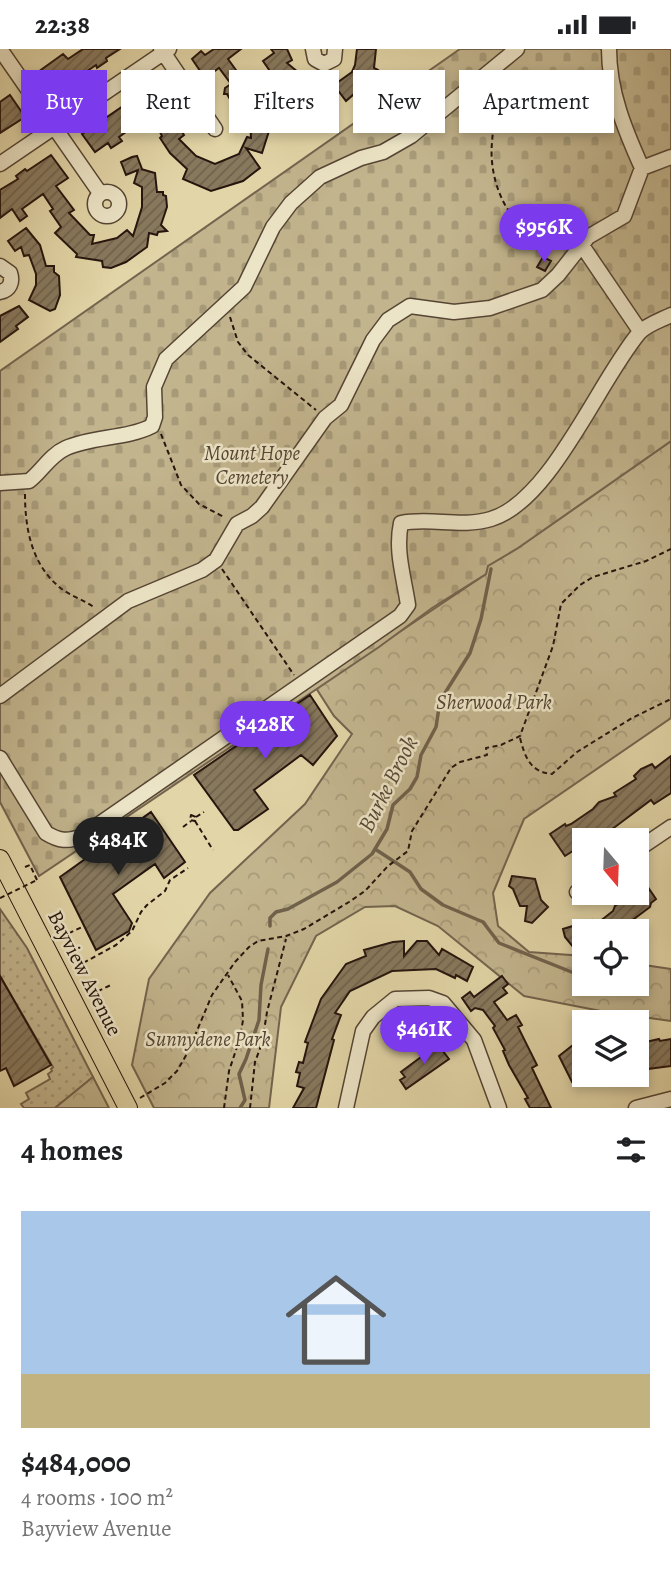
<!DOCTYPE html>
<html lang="en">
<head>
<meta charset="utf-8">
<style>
	body { margin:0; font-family:Alegreya,serif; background:#f6f6f6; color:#202124; height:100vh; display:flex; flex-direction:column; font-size:26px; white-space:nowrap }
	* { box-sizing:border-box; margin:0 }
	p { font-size:23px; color:#757577 }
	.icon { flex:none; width:38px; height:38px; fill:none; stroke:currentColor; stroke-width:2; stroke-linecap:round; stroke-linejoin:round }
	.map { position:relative; height:1059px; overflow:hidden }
	.details { display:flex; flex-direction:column; background:#fff; flex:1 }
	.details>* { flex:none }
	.hud { position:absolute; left:21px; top:21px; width:630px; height:63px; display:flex; gap:14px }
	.needle { width:46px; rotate:161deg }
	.fabs { position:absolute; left:572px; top:779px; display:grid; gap:14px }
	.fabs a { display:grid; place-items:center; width:77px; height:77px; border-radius:0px; background:#fff; box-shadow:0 4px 10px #0003; font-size:35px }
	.price { position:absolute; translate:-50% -60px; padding:0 16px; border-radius:24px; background:#7c3aed; color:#fff; font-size:23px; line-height:46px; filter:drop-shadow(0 2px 4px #0008) }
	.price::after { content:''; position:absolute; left:50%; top:42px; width:21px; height:16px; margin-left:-10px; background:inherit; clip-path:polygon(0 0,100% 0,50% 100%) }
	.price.current { background:#222; color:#fff }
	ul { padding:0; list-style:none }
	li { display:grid; align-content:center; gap:14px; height:371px; padding:0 21px }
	li span { display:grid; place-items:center; height:217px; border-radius:0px; color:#555 }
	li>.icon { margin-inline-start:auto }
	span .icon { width:126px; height:126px; fill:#fffc; stroke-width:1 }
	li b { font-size:30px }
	h2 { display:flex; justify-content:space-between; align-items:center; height:84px; padding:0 21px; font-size:30px }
	.pill { padding:0 24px; border-radius:0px; background:#fff; box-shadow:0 4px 10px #0003; font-size:24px; line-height:63px }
	.pill.current { background:#7c3aed; color:#fff }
	.status { display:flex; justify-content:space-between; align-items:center; height:49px; padding:0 35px; background:#fff; direction:ltr }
	.status svg { height:19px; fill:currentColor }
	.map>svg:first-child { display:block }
	.grass { fill:url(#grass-dots); stroke:#74644e; stroke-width:2 }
	.forest { fill:url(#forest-crowns); stroke:#74644e; stroke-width:2 }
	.cemetery { fill:url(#cemetery-stones); stroke:#74644e; stroke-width:2 }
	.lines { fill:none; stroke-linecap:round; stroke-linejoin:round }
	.stream { stroke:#70614b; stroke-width:3.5 }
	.building { fill:url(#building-hatch); stroke:#26150e; stroke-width:2 }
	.minor-casing { stroke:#554534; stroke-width:17 }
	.major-casing { stroke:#26150e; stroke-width:20 }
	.path { stroke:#26150e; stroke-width:2; stroke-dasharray:5 3.5; stroke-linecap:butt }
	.minor { stroke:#ece4c6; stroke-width:14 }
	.major { stroke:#e2d5a7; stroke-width:18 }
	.path-bridge { stroke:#26150e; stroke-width:2; stroke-dasharray:5 3.5; stroke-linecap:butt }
	.labels { text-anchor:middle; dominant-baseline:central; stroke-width:5; stroke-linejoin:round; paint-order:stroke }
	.park-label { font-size:21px; font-style:italic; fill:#554534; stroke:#ece4c6 }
	.street-label { font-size:21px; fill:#26150e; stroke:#ece4c6 }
	.water-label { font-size:23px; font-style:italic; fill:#584836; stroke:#ece4c6 }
</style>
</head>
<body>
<div class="status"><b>22:38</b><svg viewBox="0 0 49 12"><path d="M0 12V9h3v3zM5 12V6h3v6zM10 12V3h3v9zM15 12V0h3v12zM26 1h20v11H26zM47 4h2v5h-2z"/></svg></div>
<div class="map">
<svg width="671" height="1059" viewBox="0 0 671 1059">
	<defs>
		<pattern id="grass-dots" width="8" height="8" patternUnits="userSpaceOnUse" patternTransform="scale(1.75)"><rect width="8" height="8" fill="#c2b48d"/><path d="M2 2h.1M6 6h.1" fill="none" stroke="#a79a78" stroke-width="1.8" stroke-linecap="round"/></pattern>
		<pattern id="forest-crowns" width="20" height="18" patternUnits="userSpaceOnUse" patternTransform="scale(1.75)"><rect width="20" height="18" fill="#c2b48d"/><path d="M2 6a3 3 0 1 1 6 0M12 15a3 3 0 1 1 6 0" fill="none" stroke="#a79a78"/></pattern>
		<pattern id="cemetery-stones" width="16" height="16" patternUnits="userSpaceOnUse" patternTransform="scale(1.75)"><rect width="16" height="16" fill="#c2b48d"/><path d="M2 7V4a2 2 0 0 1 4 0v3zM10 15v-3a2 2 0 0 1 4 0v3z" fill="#a79a78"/></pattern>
		<pattern id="building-hatch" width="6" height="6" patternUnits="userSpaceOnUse" patternTransform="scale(1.75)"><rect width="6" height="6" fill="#88795e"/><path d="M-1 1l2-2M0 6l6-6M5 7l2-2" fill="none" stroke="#6f624c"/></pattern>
	</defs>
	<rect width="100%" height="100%" fill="#e2d5a7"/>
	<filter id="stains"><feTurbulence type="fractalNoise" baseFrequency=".00286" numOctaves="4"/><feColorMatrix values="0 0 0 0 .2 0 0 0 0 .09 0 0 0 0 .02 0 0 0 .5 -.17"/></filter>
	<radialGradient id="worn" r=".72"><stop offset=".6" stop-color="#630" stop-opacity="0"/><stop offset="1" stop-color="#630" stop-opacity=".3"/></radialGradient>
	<path class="grass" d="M 0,860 L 27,899 L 93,1028 L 55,1059 L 24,1059 L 21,1055 L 29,1050 L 26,1044 L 50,1030 L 48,1025 L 52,1022 L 51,1020 L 53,1018 L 0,927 Z"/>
	<path class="forest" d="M 671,392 L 671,669 L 524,770 L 493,844 L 498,877 L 529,903 L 584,907 L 584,934 L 637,934 L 637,915 L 671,920 L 671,972 L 606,963 L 524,947 L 438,877 L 395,857 L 365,858 L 316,887 L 281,958 L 269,1059 L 154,1059 L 132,1016 L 149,930 L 210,844 L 305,755 L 352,685 L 334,667 L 316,639 L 486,525 L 487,517 L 518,499 Z
		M 93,1028 L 109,1059 L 55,1059 Z"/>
	<path class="cemetery" d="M 460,0 L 671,0 L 671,392 L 518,499 L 488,517 L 486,525 L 432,559 L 379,598 L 39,827 L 0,753 L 0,322 Z"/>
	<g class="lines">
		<path class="stream" d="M 375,800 L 410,823 L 421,840 L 443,856 L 483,873 L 499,894 L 574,924 L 584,924
			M 270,877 L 270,869 L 276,863 L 288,860 L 337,833 L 372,805 L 387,780 L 393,756 L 410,740 L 417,728 L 421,706 L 436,678 L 440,652 L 470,604 L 481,570 L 491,520
			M 628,934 L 637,938
			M 240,1059 L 245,1051 L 239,1025 L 246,1010 L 259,971 L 261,936 L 268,900"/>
	</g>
	<path class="building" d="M 83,0 L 120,0 L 106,9 L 107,12 L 97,19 L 96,16 L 52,46 L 38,23 L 63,5 L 68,10 Z
		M 214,0 L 241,0 L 228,10 L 241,28 L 242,27 L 248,34 L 264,69 L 271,69 L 271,82 L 269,82 L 262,104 L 246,99 L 260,119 L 243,132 L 211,142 L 183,130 L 187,120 L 170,104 L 160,89 L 162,87 L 160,83 L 170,76 L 173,80 L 178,76 L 184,86 L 179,90 L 196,107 L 215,115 L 239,105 L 247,88 L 251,89 L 250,72 L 240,47 L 231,52 L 227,45 L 224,45 L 225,39 L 231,35 L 219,19 L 205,29 L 192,10 L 201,2 L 205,6 Z
		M 271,0 L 287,0 L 292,11 L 287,14 L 299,24 L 296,28 L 308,32 L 308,34 L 329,39 L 328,58 L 306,58 L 292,51 L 295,42 L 285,33 L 281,38 L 263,12 L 274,4 Z
		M 357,0 L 376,0 L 374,19 L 378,21 L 373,32 L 370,31 L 346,52 L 334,36 L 352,23 L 355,16 Z
		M 160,32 L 172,50 L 119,88 L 122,92 L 111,99 L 108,94 L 95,103 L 82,85 Z
		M 10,46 L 25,68 L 0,84 L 0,53 Z
		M 51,106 L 68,129 L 56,137 L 74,161 L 69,164 L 90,186 L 94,186 L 92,195 L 117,189 L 127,181 L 133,187 L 142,158 L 142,138 L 134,134 L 138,121 L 126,126 L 121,113 L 132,108 L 137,107 L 142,120 L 141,120 L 155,124 L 157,143 L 163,143 L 163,146 L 166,147 L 167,158 L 161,176 L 167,182 L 158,183 L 157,186 L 149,184 L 147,198 L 126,213 L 111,219 L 103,218 L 102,212 L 76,208 L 77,205 L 55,184 L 61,178 L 50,162 L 53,160 L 43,145 L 22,160 L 27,167 L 20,172 L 12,160 L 0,169 L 0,141 L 18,130 L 16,127 L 25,120 L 27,122 Z
		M 26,179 L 40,196 L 46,217 L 54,217 L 54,223 L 59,227 L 60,246 L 55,260 L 50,262 L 29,251 L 36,236 L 36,225 L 29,206 L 24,207 L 21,198 L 15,202 L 8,192 Z
		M 543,208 L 551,212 L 545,222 L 537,218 Z
		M 19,257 L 28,268 L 16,277 L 18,280 L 0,293 L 0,267 Z
		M 310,646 L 337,687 L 313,716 L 301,706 L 254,741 L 268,760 L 238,781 L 234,781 L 194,726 Z
		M 671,707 L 671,744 L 654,755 L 651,751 L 615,778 L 594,791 L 584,791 L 579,798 L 565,807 L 550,785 L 565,775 L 566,777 L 571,775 L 593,760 L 599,753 L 616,747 L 614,744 L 636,730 L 634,727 L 641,720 L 652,715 L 655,719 Z
		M 151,763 L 185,813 L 164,829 L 155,815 L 113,845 L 132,874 L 129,882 L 96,901 L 60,828 Z
		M 637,822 L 656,850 L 651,854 L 650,858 L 634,870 L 639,876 L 637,882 L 584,882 L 584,895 L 580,899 L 574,899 L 565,888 L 563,880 L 592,871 L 594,877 L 613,862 L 615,857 L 628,847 L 626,844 L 637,844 Z
		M 512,827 L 535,830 L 541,851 L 548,858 L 532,874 L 525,872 L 527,857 L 520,857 L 513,840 L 509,837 Z
		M 404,892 L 404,907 L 417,892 L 427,892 L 439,906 L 442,900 L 473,918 L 467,932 L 456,926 L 455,929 L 436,920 L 392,922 L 350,942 L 335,964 L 341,966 L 332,990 L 334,991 L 316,1059 L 293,1059 L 304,1039 L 297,1037 L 300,1024 L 296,1023 L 299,1013 L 303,1014 L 308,994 L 305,993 L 321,950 L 346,915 L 366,907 L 364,901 L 393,893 Z
		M 0,927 L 51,1016 L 14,1037 L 6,1019 L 0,1022 Z
		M 502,927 L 508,935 L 503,939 L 507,944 L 494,953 L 507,971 L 516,966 L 522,976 L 518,978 L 537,1016 L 532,1019 L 551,1059 L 530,1059 L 525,1050 L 528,1049 L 509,1016 L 503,1002 L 505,1001 L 493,979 L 495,977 L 483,961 L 475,959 L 471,962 L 462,949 L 470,943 L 474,948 Z
		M 659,990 L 660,992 L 671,990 L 671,1017 L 648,1020 L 637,1025 L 637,995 Z
		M 573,996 L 579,996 L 584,1006 L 584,1027 L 572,1033 L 559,1007 Z
		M 431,997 L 433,1001 L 439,997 L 449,1010 L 406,1040 L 400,1031 L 405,1028 L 401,1023 L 421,1008 L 420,1005 Z"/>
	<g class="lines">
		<defs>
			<path id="minor" d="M 0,0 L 100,144
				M 161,0 L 215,80
				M 313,0 L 315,10 L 324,15 L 334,10 L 335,0
				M 0,115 L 169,0
				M 642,119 L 671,108
				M95 155a12 12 0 1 1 24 0a12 12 0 1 1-24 0Z
				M 581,195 L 640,282
				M 0,217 L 10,224 C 13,233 10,241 0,243
				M 0,434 L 29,432 C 42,422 50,406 66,399 C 93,387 126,390 152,377 L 155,368 L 154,338 L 166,310 L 244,238 L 273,178 L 291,154 L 320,128 L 361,109 L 383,103 L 411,87 L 517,0
				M 0,647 L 128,552 L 202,521 L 216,511 L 237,475 L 252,467 L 262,458 L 325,369 L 341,356 L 373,291 L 388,271 L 410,257 L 454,263 L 490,259 L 542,241 L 558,226 L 588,188 L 624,167 L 642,119 C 625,81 609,43 609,0
				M 0,709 L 46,784 C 59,792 68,793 82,787 L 400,567 L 408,556 C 404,528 395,502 401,474 C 430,468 462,479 491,470 C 551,452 598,333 639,284 C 646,276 661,271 671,266
				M 637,801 L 671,778
				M 577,843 L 584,838
				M 346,1059 L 363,982 L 373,968 L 395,950 L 429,949 L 443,954 L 474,991 L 499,1059
				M 636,1059 L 671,1050"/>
			<path id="major" d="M 0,810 L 128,1059"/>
		</defs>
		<use href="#minor" class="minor-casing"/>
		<use href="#major" class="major-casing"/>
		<path class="path" d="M 497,35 C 499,56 493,74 492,94 C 489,123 501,165 528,180 C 541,187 555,190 569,193
			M 230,268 L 238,293 L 248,306 L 316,361
			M 161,385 L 181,436 L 199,455 L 224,468
			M 25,445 C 25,478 31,513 57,536 C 67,546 83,550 95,559
			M 222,520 L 294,626
			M 520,689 C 525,708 530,723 552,725 L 577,703 L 632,669 L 671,650
			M 191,766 L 196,768 L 195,772 L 190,771 Z
			M 196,768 L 204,763
			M 195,772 L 213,801
			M 183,778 L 191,772
			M 25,818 L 30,816 L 37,831
			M 61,888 L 82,878
			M 76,918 L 116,896 L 132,882 L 141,863 L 147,856 L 165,842 L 170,831 L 188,819
			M 90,946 L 113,935
			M 140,1049 L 165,1034 L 177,1022 L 188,1003 L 212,946 L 235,913 L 249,898 L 258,892 L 286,887 L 304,880 L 349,853 L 365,842 L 388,817 L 408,802 L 412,782 L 451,719 L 460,713 L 487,706 L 486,699 L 501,696 L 520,687 L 553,597 L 561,555 L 580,536 L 593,528 L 646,512 L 671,500
			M 224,1059 L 229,1022 L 240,989 L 243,971 L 242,952 L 228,926
			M 250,1059 L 255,1013 L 262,994 L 267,963 L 286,890"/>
		<use href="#minor" class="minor"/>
		<use href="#major" class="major"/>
		<path class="path-bridge" d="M 0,849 L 37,831"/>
	</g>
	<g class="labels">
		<g class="park-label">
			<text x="252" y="404">Mount Hope<tspan x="252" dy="24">Cemetery</tspan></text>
			<text x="494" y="653">Sherwood Park</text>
			<text x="208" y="990">Sunnydene Park</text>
		</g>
		<g class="street-label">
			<text transform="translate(85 924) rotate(63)">Bayview Avenue</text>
		</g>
		<g class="water-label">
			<text transform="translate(388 735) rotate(-63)">Burke Brook</text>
		</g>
	</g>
	<rect width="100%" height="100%" filter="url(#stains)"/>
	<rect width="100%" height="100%" fill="url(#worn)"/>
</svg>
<div class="fabs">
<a><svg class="needle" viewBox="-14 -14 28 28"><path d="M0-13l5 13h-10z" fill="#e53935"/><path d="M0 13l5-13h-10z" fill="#757577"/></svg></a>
<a><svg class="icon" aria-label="locate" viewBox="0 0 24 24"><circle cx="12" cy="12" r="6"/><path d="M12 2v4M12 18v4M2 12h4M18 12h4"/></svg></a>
<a><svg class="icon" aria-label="layers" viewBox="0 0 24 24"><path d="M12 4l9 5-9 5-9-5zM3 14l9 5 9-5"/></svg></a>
</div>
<b class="price" style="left:544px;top:215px">$956K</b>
<b class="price" style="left:265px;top:712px">$428K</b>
<b class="price current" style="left:118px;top:828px">$484K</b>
<b class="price" style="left:424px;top:1017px">$461K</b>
<div class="hud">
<a class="pill current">Buy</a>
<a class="pill">Rent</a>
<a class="pill">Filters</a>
<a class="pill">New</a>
<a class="pill">Apartment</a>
</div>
</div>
<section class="details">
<h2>4 homes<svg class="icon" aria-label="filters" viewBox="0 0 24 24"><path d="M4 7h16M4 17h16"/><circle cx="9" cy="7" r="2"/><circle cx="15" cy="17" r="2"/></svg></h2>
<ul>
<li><span style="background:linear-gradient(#a9c7e8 75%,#c2b280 0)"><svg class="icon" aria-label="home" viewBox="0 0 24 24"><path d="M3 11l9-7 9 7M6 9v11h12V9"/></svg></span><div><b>$484,000</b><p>4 rooms · 100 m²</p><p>Bayview Avenue</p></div></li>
</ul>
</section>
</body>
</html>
